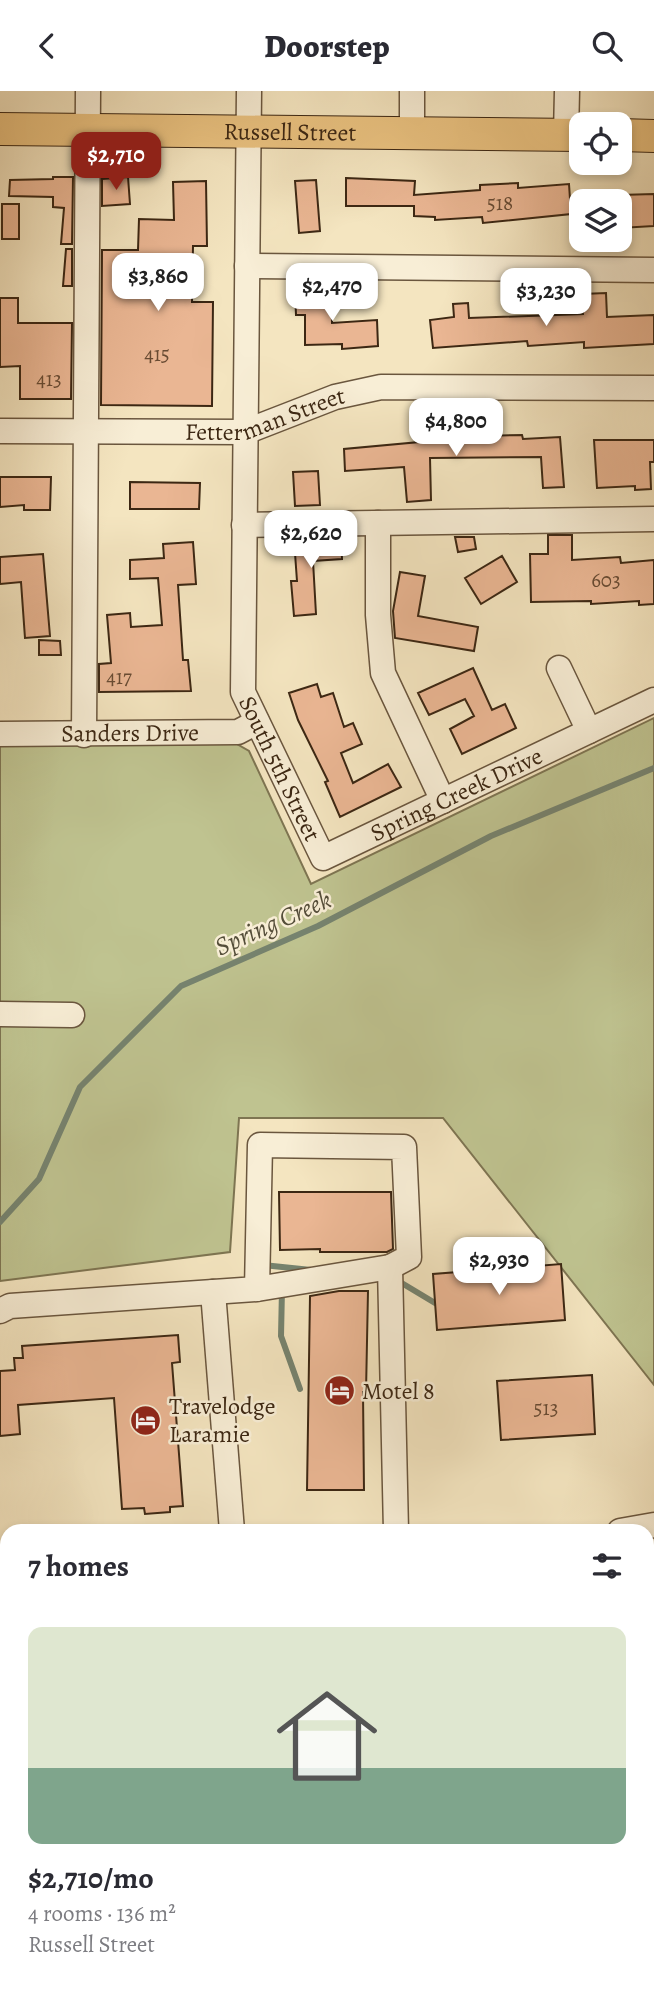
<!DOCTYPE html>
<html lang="en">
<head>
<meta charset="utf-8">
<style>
	body { margin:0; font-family:Alegreya,serif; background:#f7f7f7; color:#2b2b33; height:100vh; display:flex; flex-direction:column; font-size:26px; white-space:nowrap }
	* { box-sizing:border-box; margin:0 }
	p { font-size:23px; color:#7c7c81 }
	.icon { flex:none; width:38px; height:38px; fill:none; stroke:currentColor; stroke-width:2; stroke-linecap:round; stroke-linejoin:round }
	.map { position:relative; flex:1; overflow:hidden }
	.sheet { position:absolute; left:0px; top:1433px; width:654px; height:471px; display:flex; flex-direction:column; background:#fff; border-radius:21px 21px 0 0; box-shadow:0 4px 10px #0003 }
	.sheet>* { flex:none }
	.controls { position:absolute; left:569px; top:21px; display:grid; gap:14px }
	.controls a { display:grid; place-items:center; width:63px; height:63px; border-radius:14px; background:#fff; box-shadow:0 4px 10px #0003; font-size:35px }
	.price { position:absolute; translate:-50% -60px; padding:0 16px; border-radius:14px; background:#fff; color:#222; font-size:23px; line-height:46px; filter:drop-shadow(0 2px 4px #0008) }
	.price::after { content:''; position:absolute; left:50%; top:42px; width:21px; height:16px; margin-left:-10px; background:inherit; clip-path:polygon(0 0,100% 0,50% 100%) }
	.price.active { background:#8f2418; color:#fff }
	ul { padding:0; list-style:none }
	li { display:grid; align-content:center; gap:14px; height:371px; padding:0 28px }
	li span { display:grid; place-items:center; height:217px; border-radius:14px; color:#555 }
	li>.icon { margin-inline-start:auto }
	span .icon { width:126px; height:126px; fill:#fffc; stroke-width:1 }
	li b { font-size:30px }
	h2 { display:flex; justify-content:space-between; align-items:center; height:84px; padding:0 28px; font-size:30px }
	header { display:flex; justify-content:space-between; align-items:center; height:91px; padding:0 28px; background:#fff; font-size:32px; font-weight:800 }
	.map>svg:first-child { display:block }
	.green { fill:#bfc390; stroke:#7e7552; stroke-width:2 }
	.water { fill:#9dc0ac; stroke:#76836f; stroke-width:2 }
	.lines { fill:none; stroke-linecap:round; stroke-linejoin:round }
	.stream { stroke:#76836f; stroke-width:6 }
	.building { fill:#eab693; stroke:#3c2713; stroke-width:2 }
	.minor-casing { stroke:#6a563e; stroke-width:27 }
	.major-casing { stroke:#3c2713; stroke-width:34 }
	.highway-casing { stroke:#3c2713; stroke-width:39 }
	.minor { stroke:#f8eed6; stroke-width:24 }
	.major { stroke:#eac280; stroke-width:32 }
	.highway { stroke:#eac280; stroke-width:37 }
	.labels { text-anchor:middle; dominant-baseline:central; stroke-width:5; stroke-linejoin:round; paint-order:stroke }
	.number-label { font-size:21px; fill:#684b33 }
	.street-label { font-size:24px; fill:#3c2713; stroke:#f8eed6 }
	.poi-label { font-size:24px; fill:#3c2713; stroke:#f8eed6; text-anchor:start }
	.water-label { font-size:26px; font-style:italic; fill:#544d39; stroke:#f8eed6 }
</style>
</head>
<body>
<header><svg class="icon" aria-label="back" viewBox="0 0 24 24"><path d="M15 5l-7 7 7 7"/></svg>Doorstep<svg class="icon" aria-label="search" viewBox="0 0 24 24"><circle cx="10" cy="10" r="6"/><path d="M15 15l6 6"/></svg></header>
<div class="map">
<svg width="654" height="1903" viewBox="0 0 654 1903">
	<rect width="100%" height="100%" fill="#f4e5c0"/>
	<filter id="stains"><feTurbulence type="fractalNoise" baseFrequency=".00286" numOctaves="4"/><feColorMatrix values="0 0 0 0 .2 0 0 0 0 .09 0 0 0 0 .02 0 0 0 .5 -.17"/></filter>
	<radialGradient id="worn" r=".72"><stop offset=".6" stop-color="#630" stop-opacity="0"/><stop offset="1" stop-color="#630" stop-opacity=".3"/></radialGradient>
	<path class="green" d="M 654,627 L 654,1294 L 443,1027 L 239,1027 L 230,1161 L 0,1190 L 0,654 L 235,652 L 249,660 L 311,793 Z
		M 7,1883 L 7,1897 L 648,1897 L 648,1884 L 654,1884 L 654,1903 L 0,1903 L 0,1884 Z"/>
	<path class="water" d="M 648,1630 L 654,1630 L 654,1884 L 648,1884 Z
		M 0,1680 L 7,1680 L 7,1883 L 0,1884 Z"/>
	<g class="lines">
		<path class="stream" d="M 0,1131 L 39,1088 L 80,996 L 181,895 L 318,835 L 491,745 L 654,677
			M 263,1174 L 311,1179
			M 395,1188 L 435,1212
			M 282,1198 L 281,1245 L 300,1298
			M 648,1542 L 654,1542
			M 0,1581 L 7,1580"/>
	</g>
	<path class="building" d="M 53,86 L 73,86 L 72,153 L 61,153 L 64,117 L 53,116 L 53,106 L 9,105 L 10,89 L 53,88 Z
		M 128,86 L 130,113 L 102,115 L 102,88 Z
		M 346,87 L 415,90 L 414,104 L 480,99 L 480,94 L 518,92 L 518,97 L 569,93 L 571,123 L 483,132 L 482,126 L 435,129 L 435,126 L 414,125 L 414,115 L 346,115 Z
		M 316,89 L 320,140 L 299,142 L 295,90 Z
		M 206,90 L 207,155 L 193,155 L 192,211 L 213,211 L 212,315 L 101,314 L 102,159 L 138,159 L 139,128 L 174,129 L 173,91 Z
		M 654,103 L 654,135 L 620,137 L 620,104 Z
		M 2,113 L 19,113 L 19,148 L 2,148 Z
		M 66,158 L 72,158 L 72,195 L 63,195 Z
		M 324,197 L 324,200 L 331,200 L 332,232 L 377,229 L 378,255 L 342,258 L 342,253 L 305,254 L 305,224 L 296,224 L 295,198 Z
		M 606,202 L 607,226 L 654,224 L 654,253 L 584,257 L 584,251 L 528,255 L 527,250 L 433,257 L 430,229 L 454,226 L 453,213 L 468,212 L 469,227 L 583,223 L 582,203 Z
		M 0,207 L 18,207 L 18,232 L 72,232 L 71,308 L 20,308 L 20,275 L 0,276 Z
		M 522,344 L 523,348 L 560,346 L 564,396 L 543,397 L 541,366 L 430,367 L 431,409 L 407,411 L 404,376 L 345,380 L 344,358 L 441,349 L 441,346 Z
		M 594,349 L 654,349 L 654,371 L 650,371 L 651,398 L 635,399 L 635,395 L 597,397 Z
		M 318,380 L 320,414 L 295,415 L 293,381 Z
		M 0,386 L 51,386 L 50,419 L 24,419 L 24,414 L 0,416 Z
		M 130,391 L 200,392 L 199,418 L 130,418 Z
		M 548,444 L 572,444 L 572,469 L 620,466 L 621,472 L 654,469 L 654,513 L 639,514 L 639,510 L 591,513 L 591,510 L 531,511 L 530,463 L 548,463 Z
		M 455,446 L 474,446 L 476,458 L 458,461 Z
		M 341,447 L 342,468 L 313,470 L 316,523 L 294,525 L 291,490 L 297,490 L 294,448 Z
		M 193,451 L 196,493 L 178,494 L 183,569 L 188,569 L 191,600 L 99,601 L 99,573 L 111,572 L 107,524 L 130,522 L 131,536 L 162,534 L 158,487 L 130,488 L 130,469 L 164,467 L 163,453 Z
		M 43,463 L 50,545 L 25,547 L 21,491 L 0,493 L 0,466 Z
		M 502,465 L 517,491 L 481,513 L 465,487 Z
		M 400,481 L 425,485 L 418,525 L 478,536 L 474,560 L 395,547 L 393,520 Z
		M 39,549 L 60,550 L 61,564 L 39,564 Z
		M 473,577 L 492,619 L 505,613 L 516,637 L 462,663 L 450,638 L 474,625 L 465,608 L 429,624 L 418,602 Z
		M 317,593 L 321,606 L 333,602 L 344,636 L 353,632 L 362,653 L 341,662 L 353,692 L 388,673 L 401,696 L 340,726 L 325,691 L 328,690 L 298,629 L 289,602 Z
		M 279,1101 L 391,1101 L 393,1158 L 387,1161 L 320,1161 L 320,1158 L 280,1159 Z
		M 561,1173 L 565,1229 L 437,1239 L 433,1183 Z
		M 339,1200 L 368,1200 L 366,1301 L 363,1301 L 364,1399 L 307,1399 L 310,1205 Z
		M 178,1244 L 180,1271 L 172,1272 L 183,1415 L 170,1416 L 170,1421 L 145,1423 L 144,1417 L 122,1418 L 114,1307 L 18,1314 L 20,1343 L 0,1345 L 0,1280 L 15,1279 L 14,1267 L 23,1267 L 22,1255 Z
		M 592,1284 L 595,1343 L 501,1349 L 497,1290 Z"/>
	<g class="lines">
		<defs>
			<g id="minor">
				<path id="s1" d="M 249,0 L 243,601 L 323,767 L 654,609"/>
				<path d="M 412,42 L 412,0"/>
				<path d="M 566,44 L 567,0"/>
				<path d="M 247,175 L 654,179"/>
				<path id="s2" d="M 0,340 L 245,341 L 335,306 L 381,296 L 654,297"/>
				<path d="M 378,432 L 378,524 L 383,582 L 443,710"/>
				<path d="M 244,434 L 654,428"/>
				<path d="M 559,577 L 589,640"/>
				<path id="s3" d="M 0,643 L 238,641 L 257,631"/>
				<path d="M 84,644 L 88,0"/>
				<path d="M 0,923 L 72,924"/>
				<path d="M 390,1176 L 396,1440"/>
				<path d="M 213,1201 L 232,1440"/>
				<path d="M 0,1220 L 10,1215 L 257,1198 L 390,1176 L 409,1166 L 404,1056 L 260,1054 L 257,1198"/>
				<path d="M 620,1440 L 654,1434"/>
				<path d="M 0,1486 L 7,1486"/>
			</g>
			<g id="major">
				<path id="s4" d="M 0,38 L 581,44"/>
				<path d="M 620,44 L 654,45"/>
			</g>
			<path id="highway" d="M 648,1569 L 654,1569
				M 0,1638 L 7,1637"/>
		</defs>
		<use href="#minor" class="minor-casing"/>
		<use href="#major" class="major-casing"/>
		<use href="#highway" class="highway-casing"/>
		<use href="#minor" class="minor"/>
		<use href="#major" class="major"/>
		<use href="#highway" class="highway"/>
	</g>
	<defs>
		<symbol id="hotel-disc" viewBox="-11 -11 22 22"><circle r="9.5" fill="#8f2418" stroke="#f8eed6"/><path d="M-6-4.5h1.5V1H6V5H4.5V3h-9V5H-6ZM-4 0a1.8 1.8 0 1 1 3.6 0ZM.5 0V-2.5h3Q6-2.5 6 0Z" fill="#fff"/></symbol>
	</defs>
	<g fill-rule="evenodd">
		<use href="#hotel-disc" x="322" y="1282" width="35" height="35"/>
		<use href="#hotel-disc" x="128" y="1312" width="35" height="35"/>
	</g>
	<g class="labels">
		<g class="number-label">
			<text x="500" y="112">518</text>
			<text x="157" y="263">415</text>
			<text x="49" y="288">413</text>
			<text x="606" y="489">603</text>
			<text x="119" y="586">417</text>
			<text x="546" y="1317">513</text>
		</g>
		<g class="street-label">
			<text stroke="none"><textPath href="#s4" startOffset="290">Russell Street</textPath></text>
			<text stroke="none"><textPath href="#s2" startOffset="268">Fetterman Street</textPath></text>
			<text stroke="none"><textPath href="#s3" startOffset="130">Sanders Drive</textPath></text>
			<text stroke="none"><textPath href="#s1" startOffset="686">South 5th Street</textPath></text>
			<text stroke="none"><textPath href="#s1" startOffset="933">Spring Creek Drive</textPath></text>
		</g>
		<g class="poi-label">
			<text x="362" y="1300">Motel 8</text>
			<text x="169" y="1315">Travelodge<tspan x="169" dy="28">Laramie</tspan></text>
		</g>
		<g class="water-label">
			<text transform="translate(273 832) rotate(-24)">Spring Creek</text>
		</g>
	</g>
	<rect width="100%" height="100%" filter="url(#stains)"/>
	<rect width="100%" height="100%" fill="url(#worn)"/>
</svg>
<div class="controls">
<a><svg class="icon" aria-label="locate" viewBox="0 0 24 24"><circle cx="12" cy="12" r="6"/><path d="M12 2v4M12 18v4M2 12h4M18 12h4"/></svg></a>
<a><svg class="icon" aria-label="layers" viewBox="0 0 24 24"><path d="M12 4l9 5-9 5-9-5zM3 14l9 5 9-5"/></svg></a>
</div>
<b class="price active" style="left:116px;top:101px">$2,710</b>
<b class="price" style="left:158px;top:222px">$3,860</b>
<b class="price" style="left:332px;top:232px">$2,470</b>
<b class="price" style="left:546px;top:237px">$3,230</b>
<b class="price" style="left:456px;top:367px">$4,800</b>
<b class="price" style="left:311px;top:479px">$2,620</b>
<b class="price" style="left:499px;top:1206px">$2,930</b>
<section class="sheet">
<h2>7 homes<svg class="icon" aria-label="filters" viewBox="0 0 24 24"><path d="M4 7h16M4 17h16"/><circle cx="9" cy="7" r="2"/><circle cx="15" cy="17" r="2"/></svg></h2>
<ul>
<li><span style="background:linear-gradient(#dfe7d0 65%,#7fa58c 0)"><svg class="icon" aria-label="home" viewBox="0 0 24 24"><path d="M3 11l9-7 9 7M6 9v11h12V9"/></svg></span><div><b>$2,710/mo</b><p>4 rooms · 136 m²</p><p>Russell Street</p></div></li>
</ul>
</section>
</div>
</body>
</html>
